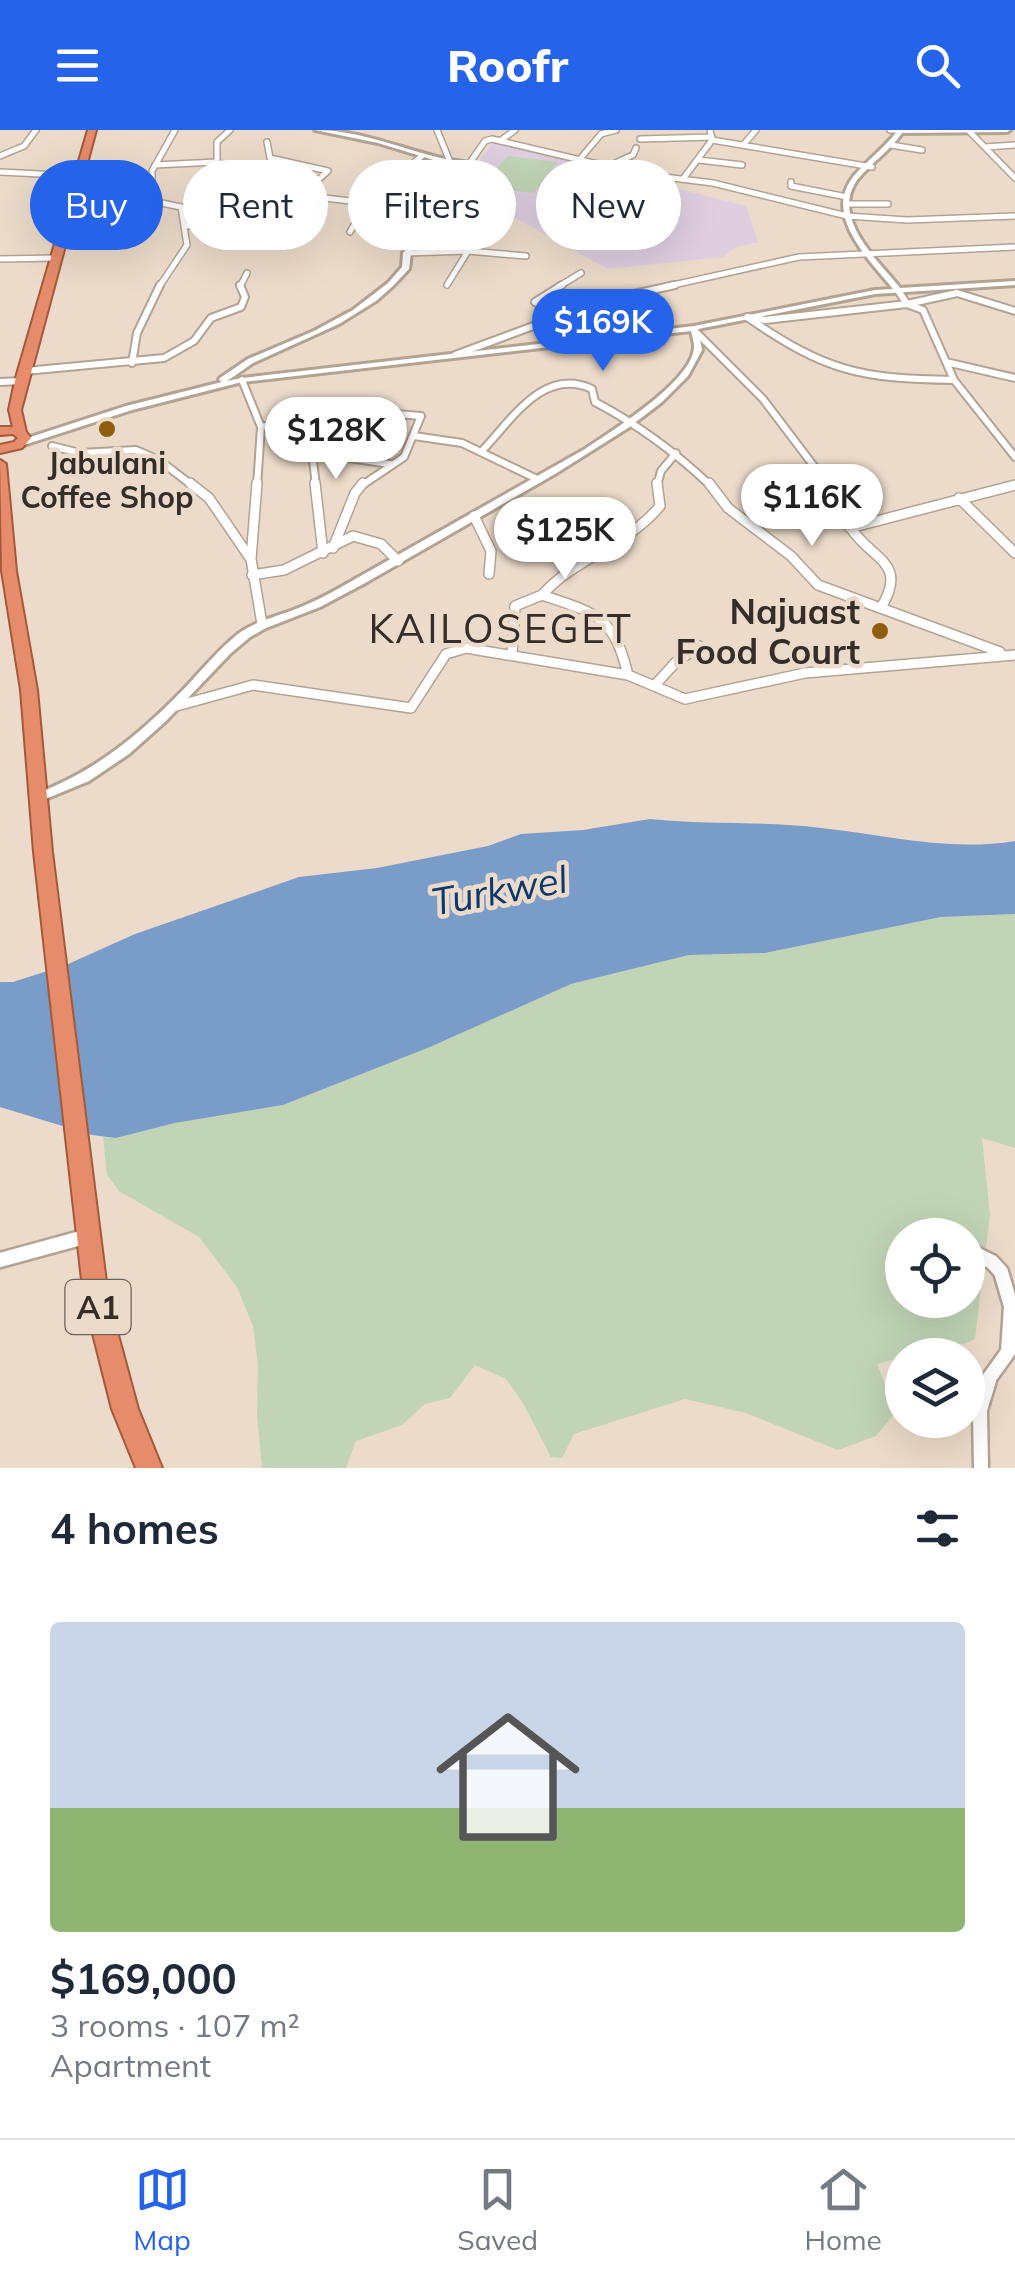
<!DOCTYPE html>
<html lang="en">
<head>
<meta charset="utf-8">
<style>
	body { margin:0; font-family:Mulish,sans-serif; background:#f2f2f3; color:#1f2937; height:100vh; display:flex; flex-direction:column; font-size:38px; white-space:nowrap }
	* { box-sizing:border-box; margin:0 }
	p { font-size:32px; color:#747a83 }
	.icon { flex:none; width:55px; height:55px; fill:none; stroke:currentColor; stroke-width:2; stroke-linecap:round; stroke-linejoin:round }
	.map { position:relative; height:1338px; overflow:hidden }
	.drawer { display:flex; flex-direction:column; background:#fff; flex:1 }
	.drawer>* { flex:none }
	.top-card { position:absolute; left:30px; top:30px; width:955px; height:90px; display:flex; gap:20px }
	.tools { position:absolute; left:885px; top:1088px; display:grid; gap:20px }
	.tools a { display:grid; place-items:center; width:100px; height:100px; border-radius:50%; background:#fff; box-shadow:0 10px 40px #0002; font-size:50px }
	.price { position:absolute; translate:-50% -85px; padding:0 22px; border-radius:35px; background:#fff; color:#222; font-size:32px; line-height:65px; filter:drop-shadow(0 2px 5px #0008) }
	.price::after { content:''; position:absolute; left:50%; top:60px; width:30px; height:22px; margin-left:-15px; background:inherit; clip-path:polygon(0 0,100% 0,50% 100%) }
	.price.selected { background:#2563eb; color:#fff }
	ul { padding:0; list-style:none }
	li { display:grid; align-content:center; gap:20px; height:530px; padding:0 50px }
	li span { display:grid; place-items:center; height:310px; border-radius:10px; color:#555 }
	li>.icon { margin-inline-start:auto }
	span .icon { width:180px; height:180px; fill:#fffc; stroke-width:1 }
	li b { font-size:42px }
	h2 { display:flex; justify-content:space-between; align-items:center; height:120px; padding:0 50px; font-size:42px }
	.tag { padding:0 35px; border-radius:45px; background:#fff; box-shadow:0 10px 40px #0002; font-size:35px; line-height:90px }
	.tag.selected { background:#2563eb; color:#fff }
	header { display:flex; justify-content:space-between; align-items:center; height:130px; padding:0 50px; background:#2563eb; color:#fff; font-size:45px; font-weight:800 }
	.menu { display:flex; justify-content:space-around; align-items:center; height:140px; border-top:2px solid #e0e1e3; background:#fff; font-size:28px; color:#747a83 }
	.menu a { display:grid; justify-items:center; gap:5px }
	.menu .selected { color:#2563eb }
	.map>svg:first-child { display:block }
	.education { fill:#decee0 }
	.green { fill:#c1d4b5; fill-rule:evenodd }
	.water { fill:#7a9cc9 }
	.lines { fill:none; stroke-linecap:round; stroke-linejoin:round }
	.minor-far3-casing { stroke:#b3a392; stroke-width:8 }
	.minor-far2-casing { stroke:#b3a392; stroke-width:10 }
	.minor-far1-casing { stroke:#b3a392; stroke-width:12 }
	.minor-casing { stroke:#b3a392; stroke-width:19 }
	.tertiary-casing { stroke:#b3a392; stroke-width:6 }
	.trunk-casing { stroke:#a4593a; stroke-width:4 }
	.minor-far3 { stroke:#fff; stroke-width:5 }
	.minor-far2 { stroke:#fff; stroke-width:6 }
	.minor-far1 { stroke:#fff; stroke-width:9 }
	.minor { stroke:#fff; stroke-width:14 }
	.tertiary { fill:#fff; fill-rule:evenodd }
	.trunk { fill:#e68c6a; fill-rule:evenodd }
	.poi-dot { fill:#905d0d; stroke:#ecdbca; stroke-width:4 }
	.labels { text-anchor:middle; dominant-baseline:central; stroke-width:9; stroke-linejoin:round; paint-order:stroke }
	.far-poi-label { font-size:30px; font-weight:bold; fill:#352e28; stroke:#ecdbca }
	.shield { fill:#ecdbca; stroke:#6c6259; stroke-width:2.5 }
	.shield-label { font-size:32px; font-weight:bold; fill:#352e28 }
	.poi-label { font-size:35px; font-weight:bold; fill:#352e28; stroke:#ecdbca; text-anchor:end }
	.water-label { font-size:38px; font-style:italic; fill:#0a396f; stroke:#ecdbca }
	.quarter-label { font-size:40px; letter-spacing:2.5px; fill:#352e28; stroke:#ecdbca }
</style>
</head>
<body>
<header><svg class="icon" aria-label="menu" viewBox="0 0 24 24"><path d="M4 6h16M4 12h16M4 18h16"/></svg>Roofr<svg class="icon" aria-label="search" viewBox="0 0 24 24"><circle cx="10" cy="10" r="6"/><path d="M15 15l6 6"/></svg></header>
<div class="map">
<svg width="1015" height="1338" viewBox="0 0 1015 1338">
	<rect width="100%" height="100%" fill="#ecdbca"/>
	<path class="education" d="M 494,12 L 746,76 L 758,112 L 736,117 L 723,127 L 608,139 L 486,72 L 449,67 Z"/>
	<path class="green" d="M 507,26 L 558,32 L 534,63 L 482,57 Z
		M 1015,784 L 1015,1018 L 982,1008 L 990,1085 L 975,1209 C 944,1224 909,1225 877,1234 L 896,1282 L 876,1306 L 838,1320 L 746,1283 L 685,1269 L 574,1304 L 562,1328 L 551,1327 L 523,1273 L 506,1249 L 475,1235 L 450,1268 L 425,1274 L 402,1295 L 356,1311 L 346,1338 L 262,1338 L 257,1285 L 258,1235 L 253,1196 L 237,1157 L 199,1107 L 119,1061 L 107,1045 L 103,1007 L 116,1008 L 175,993 L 283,975 L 430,917 L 571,854 L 689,825 L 765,823 L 941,787 ZM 902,1105 L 968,1105 L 968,1170 L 902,1170 Z"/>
	<path class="water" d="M 650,689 C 707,695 765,691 821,698 C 886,705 949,722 1015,711 L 1015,784 L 941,787 L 765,823 L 689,825 L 571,854 L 430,917 L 283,975 L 175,993 L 116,1008 L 92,1005 L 0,977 L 0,852 L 13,852 L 66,835 L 135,804 L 299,747 L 377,738 L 488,716 L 521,704 L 583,700 Z"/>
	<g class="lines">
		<defs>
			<path id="minor-far3" d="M 437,0 L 450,32 L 453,52
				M 710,0 L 712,10 L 872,37
				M 890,0 L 901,0
				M 969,1 L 1015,48
				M 640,9 L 712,7
				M 500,11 L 515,0
				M 267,12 L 270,28 L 328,41 L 300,66
				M 744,14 L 756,0
				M 891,15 L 922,20
				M 985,17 L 1015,15
				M 0,26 L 24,16 L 36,0
				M 580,29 L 601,4 L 616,0
				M 699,30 L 742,35
				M 217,32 L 217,12 L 230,0
				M 469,34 L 485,11 L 492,9 L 640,44 L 713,53 L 847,86 L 907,90 L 1015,86
				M 155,35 L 216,32 L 241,39 L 265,61 L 376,74
				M 609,36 L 633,25 L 636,18
				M 0,42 L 81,46
				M 683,49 L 712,10
				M 791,52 L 791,56 L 847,67
				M 846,74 L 888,74
				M 184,95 L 239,104
				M 209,97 L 227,72 L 269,63
				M 350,102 L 359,86 L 383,67 L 391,51 L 422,26
				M 407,123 L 468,121 L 526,126
				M 0,129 L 55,128
				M 447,155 L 468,121
				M 159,157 L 187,115 L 181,77 L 152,71 L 152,41 L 175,0
				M 240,157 L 247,143
				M 558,157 L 581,143
				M 664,157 L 799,127 L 1015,117"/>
			<path id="minor-far2" d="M 897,159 L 907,174 L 765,190 L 747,187 C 825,241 860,249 954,250
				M 1015,181 L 957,163 L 907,174 L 923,180 L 954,250 L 1015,327
				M 560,185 L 535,172 L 562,155
				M 698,204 L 763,269 L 829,356
				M 455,225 L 598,172 L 675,155
				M 946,232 L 1015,248
				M 132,233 L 137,203 L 160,155
				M 25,241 L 164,228 L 194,211 L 211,188 L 241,177 L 245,167 L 240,155
				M 242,250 L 261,297 L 257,356
				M 0,252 L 21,251
				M 308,287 L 316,356
				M 261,297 L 348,280 L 421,286 L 404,327 L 361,356
				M 414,306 L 462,313 L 539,350
				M 313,314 L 335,326 L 390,334
				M 52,316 L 80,323 L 136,320 L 159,330 L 193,356
				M 481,322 C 511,291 543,236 592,259 L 595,272 C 639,295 675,322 711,356
				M 657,356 L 661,341 L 676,323"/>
			<path id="minor-far1" d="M 190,353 L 209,368 L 250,428
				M 257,353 L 251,429 L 262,494
				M 315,353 L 323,423
				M 709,353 L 728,378 L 791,426 L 818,455 L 1000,522
				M 827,353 C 837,367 840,383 850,397 C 871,430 908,431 882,476
				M 959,368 L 1015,423
				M 474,386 L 491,421 L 489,444
				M 850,398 L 1015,355
				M 333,418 L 355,363 L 363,353
				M 252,445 L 284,440 L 353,406 L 381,414 L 398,431
				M 542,465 C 576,427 627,416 660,376 L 657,353
				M 512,525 L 515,476 L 542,465 C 596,483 614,486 628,545
				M 655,555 L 675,533 L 699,516
				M 173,577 L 253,555 L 411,578 L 446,524 L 466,518 L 628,545 L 685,569 L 805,543 L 1015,525"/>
			<path id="minor" d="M 927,1098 L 940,1105
				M 968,1120 L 992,1132 L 1001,1142 L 1011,1176 L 1008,1222 L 990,1247 L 980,1280 L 981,1338
				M 0,1130 L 88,1106"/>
			<path id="tertiary" d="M 315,0 C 359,0 399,18 441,28 C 451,31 462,31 472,34 L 411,123 L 409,139 L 393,156 L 376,171 L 339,194 L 253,233 L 227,251 L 242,248 L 694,196 L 875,160 L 893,159 C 869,129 823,86 853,47 C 867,30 885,18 898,0 L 1010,0 L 1007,2 L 902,3 C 890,21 872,32 858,49 C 829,87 878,130 900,158 L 1015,151 L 1015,155 L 875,164 L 698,199 L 702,220 L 688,246 L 662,272 L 628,298 L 555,344 L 367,452 L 320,477 L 266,498 L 250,507 L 231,523 L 166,591 L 129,624 L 89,651 L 43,670 L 35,670 L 33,667 L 35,664 C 95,642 140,604 184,559 C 201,541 218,520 238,504 C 257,490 280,486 301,477 C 313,472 325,466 336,460 L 585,319 C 612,301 693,251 694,217 C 694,211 692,206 691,201 L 242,252 L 132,280 L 24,315 L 18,315 L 18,311 L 126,276 L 222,252 L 219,250 L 220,248 L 248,229 L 314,201 L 353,180 L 388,153 L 402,137 L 403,123 L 465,35 L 443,33 L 378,13 Z"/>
			<path id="trunk" d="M 88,0 L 96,0 L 21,280 L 26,302 L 31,308 L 22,318 L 0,323 L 0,315 L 14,312 L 18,308 L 13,304 L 0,305 L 0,297 L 13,297 L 9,280 L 15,251 Z
				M 0,330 L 6,334 L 16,441 L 37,560 L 52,722 L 108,1168 L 138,1279 L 162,1338 L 136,1338 L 112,1279 L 84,1168 L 34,722 L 21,560 L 2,441 Z"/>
		</defs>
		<use href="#minor-far3" class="minor-far3-casing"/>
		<use href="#minor-far2" class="minor-far2-casing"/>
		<use href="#minor-far1" class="minor-far1-casing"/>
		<use href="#minor" class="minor-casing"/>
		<use href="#tertiary" class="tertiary-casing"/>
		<use href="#trunk" class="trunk-casing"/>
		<use href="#minor-far3" class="minor-far3"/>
		<use href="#minor-far2" class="minor-far2"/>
		<use href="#minor-far1" class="minor-far1"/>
		<use href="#minor" class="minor"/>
		<use href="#tertiary" class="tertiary"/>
		<use href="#trunk" class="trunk"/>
	</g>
	<g class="poi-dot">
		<circle cx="107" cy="299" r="10"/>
		<circle cx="880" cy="501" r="10"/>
	</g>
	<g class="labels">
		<g class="far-poi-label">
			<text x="107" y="333">Jabulani<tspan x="107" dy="34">Coffee Shop</tspan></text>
		</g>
		<rect class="shield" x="65.5" y="1150" width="65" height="54" rx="8"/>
		<g class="shield-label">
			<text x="98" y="1177">A1</text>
		</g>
		<g class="poi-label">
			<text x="860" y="481">Najuast<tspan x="860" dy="40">Food Court</tspan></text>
		</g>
		<g class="water-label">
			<text transform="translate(499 760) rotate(-10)">Turkwel</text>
		</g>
		<g class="quarter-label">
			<text x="501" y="498">KAILOSEGET</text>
		</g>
	</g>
</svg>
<div class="tools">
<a><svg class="icon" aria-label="locate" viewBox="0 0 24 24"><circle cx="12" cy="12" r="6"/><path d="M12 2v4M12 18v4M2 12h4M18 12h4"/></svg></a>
<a><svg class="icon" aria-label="layers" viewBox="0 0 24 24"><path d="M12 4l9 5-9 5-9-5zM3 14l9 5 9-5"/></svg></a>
</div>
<b class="price selected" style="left:603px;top:244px">$169K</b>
<b class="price" style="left:336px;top:352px">$128K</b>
<b class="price" style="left:812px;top:419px">$116K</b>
<b class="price" style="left:565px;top:452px">$125K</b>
<div class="top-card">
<a class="tag selected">Buy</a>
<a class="tag">Rent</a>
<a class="tag">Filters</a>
<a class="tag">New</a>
</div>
</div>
<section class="drawer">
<h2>4 homes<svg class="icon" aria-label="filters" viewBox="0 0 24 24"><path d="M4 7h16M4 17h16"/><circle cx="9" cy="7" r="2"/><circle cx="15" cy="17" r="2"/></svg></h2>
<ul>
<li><span style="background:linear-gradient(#c9d6e8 60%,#8fb573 0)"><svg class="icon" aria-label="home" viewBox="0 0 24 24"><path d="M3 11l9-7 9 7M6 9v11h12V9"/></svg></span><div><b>$169,000</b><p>3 rooms · 107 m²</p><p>Apartment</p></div></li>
</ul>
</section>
<nav class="menu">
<a class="selected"><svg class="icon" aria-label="map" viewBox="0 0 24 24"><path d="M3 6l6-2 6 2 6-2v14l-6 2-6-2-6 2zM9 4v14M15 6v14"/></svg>Map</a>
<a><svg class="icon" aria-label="saved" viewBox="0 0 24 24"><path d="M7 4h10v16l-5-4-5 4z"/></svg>Saved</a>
<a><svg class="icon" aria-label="home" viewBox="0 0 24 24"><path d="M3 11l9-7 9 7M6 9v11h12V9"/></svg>Home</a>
</nav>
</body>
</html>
